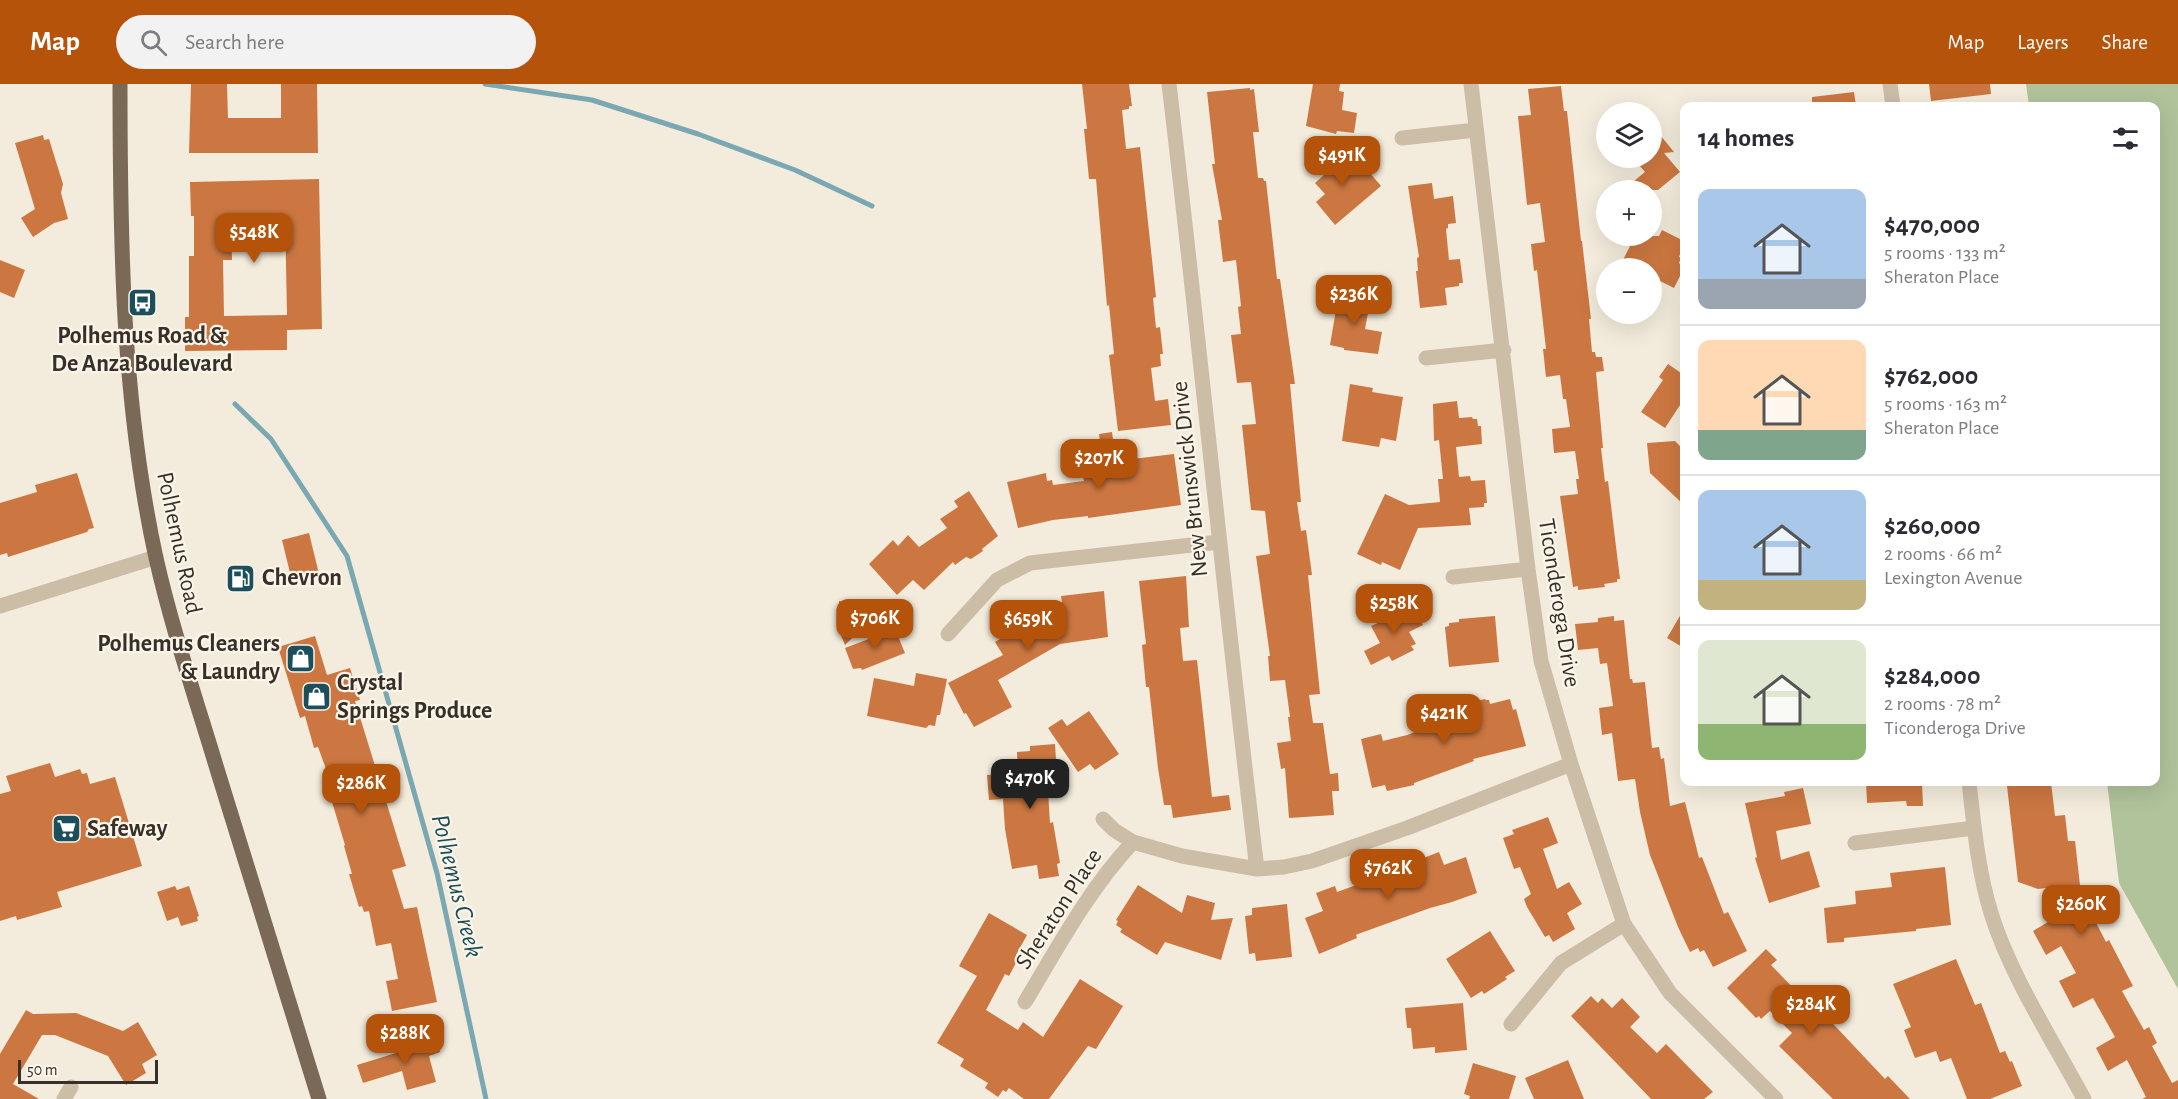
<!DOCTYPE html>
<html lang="en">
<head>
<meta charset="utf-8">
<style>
	body { margin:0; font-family:"Alegreya Sans",sans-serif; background:#f2f2f3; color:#2b2b33; height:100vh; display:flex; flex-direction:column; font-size:22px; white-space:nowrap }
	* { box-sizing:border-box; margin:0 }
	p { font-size:20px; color:#7c7c81 }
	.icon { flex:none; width:33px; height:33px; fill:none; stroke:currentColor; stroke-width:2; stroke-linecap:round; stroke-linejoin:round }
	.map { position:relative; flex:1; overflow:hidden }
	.drawer { position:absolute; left:1680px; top:18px; width:480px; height:684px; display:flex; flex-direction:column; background:#fff; border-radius:12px; box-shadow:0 6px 24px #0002 }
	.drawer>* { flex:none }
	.controls { position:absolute; left:1596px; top:18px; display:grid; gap:12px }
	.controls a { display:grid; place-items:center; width:66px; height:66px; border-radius:50%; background:#fff; box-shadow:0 6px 24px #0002; font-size:30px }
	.scale { position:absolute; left:18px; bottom:15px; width:140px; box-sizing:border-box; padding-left:6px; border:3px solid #382f28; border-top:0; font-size:16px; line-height:21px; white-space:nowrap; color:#382f28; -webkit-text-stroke:4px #fbf5e9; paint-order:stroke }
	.price { position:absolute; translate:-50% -51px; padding:0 14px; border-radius:12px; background:#b45309; color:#fff; font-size:20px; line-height:39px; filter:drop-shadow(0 2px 3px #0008) }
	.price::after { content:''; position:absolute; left:50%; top:36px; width:18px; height:14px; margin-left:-9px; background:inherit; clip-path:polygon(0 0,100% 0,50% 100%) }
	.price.active { background:#222; color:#fff }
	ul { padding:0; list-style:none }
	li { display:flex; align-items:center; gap:18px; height:150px; padding:0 18px }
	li+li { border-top:2px solid #e1e1e2 }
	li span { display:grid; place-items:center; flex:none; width:168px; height:120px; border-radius:12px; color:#555 }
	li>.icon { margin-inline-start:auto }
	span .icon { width:72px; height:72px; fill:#fffc; stroke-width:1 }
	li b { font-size:26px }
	h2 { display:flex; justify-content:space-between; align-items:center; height:72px; padding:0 18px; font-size:26px }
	header { display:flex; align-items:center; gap:36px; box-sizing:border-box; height:84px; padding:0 30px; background:#b45309; color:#fff }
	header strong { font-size:28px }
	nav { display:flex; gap:33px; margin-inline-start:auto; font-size:21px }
	.search { width:420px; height:54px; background:#f2f2f3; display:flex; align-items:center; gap:15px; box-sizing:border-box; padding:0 21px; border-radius:33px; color:#7c7c81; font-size:22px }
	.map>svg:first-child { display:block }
	.green { fill:#b0c39b }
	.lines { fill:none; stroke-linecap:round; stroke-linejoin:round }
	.stream { stroke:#79a8b2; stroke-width:5 }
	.building { fill:#cc7741; fill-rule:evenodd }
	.minor { stroke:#ccbda7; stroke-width:15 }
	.major { stroke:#7b6958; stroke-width:15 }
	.labels { text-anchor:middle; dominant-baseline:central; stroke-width:4.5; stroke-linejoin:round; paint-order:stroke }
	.poi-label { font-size:24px; font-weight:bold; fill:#382f28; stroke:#fbf5e9; text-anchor:start }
	.street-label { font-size:24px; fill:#382f28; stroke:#fbf5e9 }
	.water-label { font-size:26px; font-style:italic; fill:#1b4f5c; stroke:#fbf5e9 }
</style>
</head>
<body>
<header>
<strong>Map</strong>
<div class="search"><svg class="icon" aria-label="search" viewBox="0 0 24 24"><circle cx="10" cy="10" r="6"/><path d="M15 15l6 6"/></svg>Search here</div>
<nav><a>Map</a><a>Layers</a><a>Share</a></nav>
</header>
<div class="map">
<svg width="2178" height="1015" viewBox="0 0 2178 1015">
	<rect width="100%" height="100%" fill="#f3ecdc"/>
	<path class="green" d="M 2026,0 L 2178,0 L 2178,905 L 2119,799 L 2107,698 L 2156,698 L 2156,22 L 2029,22 Z"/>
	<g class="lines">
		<path class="stream" d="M 485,0 L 592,16 L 698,50 L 795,86 L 872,122
			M 235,320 L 271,355 L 347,472 L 437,789 L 486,1015"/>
	</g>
	<path class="building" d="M 191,0 L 227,0 L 228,34 L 281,34 L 281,0 L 317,0 L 318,69 L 189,69 Z
		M 1082,0 L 1129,0 L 1132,22 L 1129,22 L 1129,25 L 1122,26 L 1126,65 L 1140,63 L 1156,213 L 1153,214 L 1156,244 L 1160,243 L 1163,270 L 1160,270 L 1161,282 L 1151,284 L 1155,317 L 1168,315 L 1171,341 L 1118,347 L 1109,271 L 1114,270 L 1109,221 L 1107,222 L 1096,95 L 1089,95 L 1084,45 L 1087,45 Z
		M 1313,0 L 1340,0 L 1339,7 L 1344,8 L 1342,26 L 1357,29 L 1354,49 L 1337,47 L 1336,50 L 1306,42 Z
		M 1929,0 L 1990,0 L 1991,10 L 1931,17 Z
		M 1561,2 L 1564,27 L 1567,27 L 1581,157 L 1582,157 L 1591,235 L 1589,235 L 1592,268 L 1595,268 L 1596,273 L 1602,273 L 1604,287 L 1596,288 L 1603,364 L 1601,364 L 1605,398 L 1608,397 L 1620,495 L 1617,495 L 1617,498 L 1604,500 L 1605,503 L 1578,506 L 1578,502 L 1573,503 L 1560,412 L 1578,410 L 1576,395 L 1579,395 L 1575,367 L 1554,369 L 1552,345 L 1570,343 L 1566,315 L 1563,315 L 1560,291 L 1546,293 L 1543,265 L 1546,265 L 1537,186 L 1534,187 L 1531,160 L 1545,158 L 1540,119 L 1527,121 L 1518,32 L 1531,31 L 1528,5 Z
		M 1250,4 L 1250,6 L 1254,5 L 1259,48 L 1253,48 L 1258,94 L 1263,94 L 1264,97 L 1266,97 L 1277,195 L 1280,195 L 1295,300 L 1290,300 L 1301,418 L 1297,418 L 1301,447 L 1306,446 L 1312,491 L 1308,491 L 1320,610 L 1309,611 L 1313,639 L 1323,639 L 1330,690 L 1338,689 L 1339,707 L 1332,707 L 1334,731 L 1289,734 L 1285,684 L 1281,685 L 1277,659 L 1291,657 L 1288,633 L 1290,633 L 1285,596 L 1270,597 L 1268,572 L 1270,572 L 1256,472 L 1270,470 L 1265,427 L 1251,426 L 1242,341 L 1256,340 L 1251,298 L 1237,299 L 1231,251 L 1241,250 L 1238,223 L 1241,222 L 1236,176 L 1223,178 L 1218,136 L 1222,136 L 1212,80 L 1215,80 L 1207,8 Z
		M 1854,8 L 1856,22 L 1812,22 L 1812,13 Z
		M 1652,41 L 1674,68 L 1664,69 L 1680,88 L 1658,106 L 1623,106 L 1645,88 L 1633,74 L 1652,74 Z
		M 43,51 L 44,56 L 49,55 L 63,100 L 61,109 L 68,135 L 54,139 L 33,153 L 21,134 L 35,125 L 15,59 Z
		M 1331,64 L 1354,91 L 1364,82 L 1381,102 L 1335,141 L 1316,118 L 1325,110 L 1315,99 L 1324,91 L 1313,79 Z
		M 319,95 L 322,245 L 287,246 L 287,266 L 185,267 L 185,233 L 189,233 L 189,172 L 194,172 L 194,132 L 191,132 L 190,98 ZM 285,130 L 287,231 L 224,232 L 223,176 L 232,176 L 231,131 Z
		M 1432,99 L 1434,115 L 1453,112 L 1456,139 L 1448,140 L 1448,144 L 1446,145 L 1449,176 L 1460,175 L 1463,199 L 1459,199 L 1459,202 L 1445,204 L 1447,221 L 1420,224 L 1416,187 L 1418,187 L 1417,174 L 1419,173 L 1408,102 Z
		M 1662,146 L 1684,157 L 1679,173 L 1681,174 L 1679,179 L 1684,184 L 1674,204 L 1652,193 L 1652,184 L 1635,184 L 1622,178 L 1635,152 L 1659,152 Z
		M 0,176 L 25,186 L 14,214 L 0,208 Z
		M 1339,208 L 1366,213 L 1363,229 L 1368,229 L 1365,245 L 1382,248 L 1378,270 L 1344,266 L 1344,264 L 1330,261 Z
		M 1668,280 L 1684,291 L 1684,315 L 1665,344 L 1641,328 L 1663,296 L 1659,293 Z
		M 1350,300 L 1373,304 L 1372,308 L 1403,313 L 1396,357 L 1381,354 L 1379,363 L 1342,357 Z
		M 1457,317 L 1459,334 L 1472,333 L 1473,335 L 1477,335 L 1478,342 L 1481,342 L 1482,360 L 1456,363 L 1459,393 L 1470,392 L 1471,397 L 1485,396 L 1487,419 L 1484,419 L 1484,423 L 1469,424 L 1471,441 L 1418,444 L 1400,486 L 1382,478 L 1381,481 L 1357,470 L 1385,410 L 1409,421 L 1440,418 L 1438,395 L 1443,395 L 1439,356 L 1434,357 L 1433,320 Z
		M 1112,348 L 1116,377 L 1174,370 L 1181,421 L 1088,434 L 1088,432 L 1053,436 L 1018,444 L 1007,398 L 1046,389 L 1047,397 L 1052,396 L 1053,401 L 1084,397 L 1082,387 L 1103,384 L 1099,350 Z
		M 1675,357 L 1684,366 L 1684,421 L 1650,389 L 1647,359 Z
		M 77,389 L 94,444 L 89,445 L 87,448 L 8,473 L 7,469 L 0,471 L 0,419 L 37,408 L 35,401 Z
		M 969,407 L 998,452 L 982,465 L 983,467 L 971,475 L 966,473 L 955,481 L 953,478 L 924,506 L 913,496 L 897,511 L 869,480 L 893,456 L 898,462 L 908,451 L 919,463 L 947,444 L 940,435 L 958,423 L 954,417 Z
		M 309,449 L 320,494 L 293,501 L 282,456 Z
		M 1186,492 L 1189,543 L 1180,544 L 1183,577 L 1197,576 L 1212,713 L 1229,711 L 1231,726 L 1173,734 L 1171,721 L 1164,721 L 1158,684 L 1149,603 L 1146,603 L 1142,561 L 1146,560 L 1139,497 Z
		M 1104,507 L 1108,553 L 1060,560 L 998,596 L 1012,623 L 974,643 L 966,629 L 964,630 L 948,599 L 1003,571 L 995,558 L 1015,546 L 1008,533 L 1030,520 L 1040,536 L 1064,532 L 1061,512 Z
		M 839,517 L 872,521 L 876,531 L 845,561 L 838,544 L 840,543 Z
		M 1412,519 L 1423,541 L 1409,548 L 1416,560 L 1411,562 L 1414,566 L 1392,577 L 1389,572 L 1371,581 L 1364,567 L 1380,559 L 1371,542 L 1380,538 L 1378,534 L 1393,526 L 1394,529 Z
		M 1684,525 L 1684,564 L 1667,554 Z
		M 1495,532 L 1499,578 L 1449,583 L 1445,543 L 1449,542 L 1449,539 L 1459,538 L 1459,535 Z
		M 1614,532 L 1614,537 L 1624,536 L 1630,595 L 1632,595 L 1633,599 L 1645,598 L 1652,664 L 1659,663 L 1661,675 L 1664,674 L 1670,722 L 1685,718 L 1699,774 L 1702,773 L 1724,830 L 1728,828 L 1747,867 L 1713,883 L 1704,866 L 1700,868 L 1698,864 L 1690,868 L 1678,843 L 1650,771 L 1640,728 L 1635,695 L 1618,697 L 1612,649 L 1602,651 L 1599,624 L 1613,622 L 1607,579 L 1600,580 L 1598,564 L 1578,566 L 1575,540 L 1598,538 L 1598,534 Z
		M 895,545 L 905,569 L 862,586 L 861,584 L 853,585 L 845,564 Z
		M 315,552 L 327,591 L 350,584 L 360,616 L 355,617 L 406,782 L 392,786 L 404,825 L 417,823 L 437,918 L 392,927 L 386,897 L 398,895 L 391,859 L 376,862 L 369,827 L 364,828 L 362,822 L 359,823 L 349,790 L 352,790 L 344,762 L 345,761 L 323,688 L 326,685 L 318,663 L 314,664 L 305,632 L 300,634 L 278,563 Z
		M 916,589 L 947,595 L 940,631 L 937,631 L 935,642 L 929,641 L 926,644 L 867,632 L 874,594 L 914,602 Z
		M 1485,615 L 1486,616 L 1489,616 L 1490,620 L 1510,615 L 1513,626 L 1516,625 L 1526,662 L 1473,675 L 1474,677 L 1414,699 L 1414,701 L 1387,707 L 1385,701 L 1372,704 L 1361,655 L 1381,650 L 1383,657 L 1407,651 L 1453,634 L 1452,623 Z
		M 1089,627 L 1119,670 L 1095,686 L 1090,680 L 1078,688 L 1048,644 L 1062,635 L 1067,642 Z
		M 1055,660 L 1058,708 L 1048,708 L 1050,739 L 1053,738 L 1060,779 L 1057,780 L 1059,792 L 1039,795 L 1037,781 L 1012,785 L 1005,745 L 1003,715 L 989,716 L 987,691 L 1018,689 L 1017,668 L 1030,667 L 1030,662 Z
		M 50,679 L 55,693 L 80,685 L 82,690 L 87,689 L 90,700 L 115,693 L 142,782 L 57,808 L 62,823 L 17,836 L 16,832 L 0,837 L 0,710 L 11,707 L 6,692 Z
		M 1866,698 L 1922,698 L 1923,722 L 1907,722 L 1906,717 L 1867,719 Z
		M 2051,698 L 2055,732 L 2065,731 L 2068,757 L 2075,757 L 2081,810 L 2106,858 L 2109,856 L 2133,902 L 2122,907 L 2144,946 L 2149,943 L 2157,959 L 2152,962 L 2172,999 L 2178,996 L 2178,1015 L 2142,1015 L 2146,1013 L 2127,976 L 2108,987 L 2096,964 L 2115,953 L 2093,914 L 2073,924 L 2059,897 L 2076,889 L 2061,862 L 2046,871 L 2033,847 L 2066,827 L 2054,803 L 2038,805 L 2018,798 L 2007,702 Z
		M 1803,704 L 1811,740 L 1776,747 L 1781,776 L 1809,767 L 1820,803 L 1769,819 L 1755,774 L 1757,773 L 1745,719 L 1785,712 L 1784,708 Z
		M 1548,733 L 1558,759 L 1543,765 L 1557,805 L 1569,798 L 1582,820 L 1567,829 L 1575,845 L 1553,858 L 1549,851 L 1545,853 L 1527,823 L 1524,815 L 1531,810 L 1520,783 L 1514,785 L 1503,754 L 1514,750 L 1512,746 Z
		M 1439,768 L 1444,781 L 1466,773 L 1477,809 L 1452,818 L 1430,824 L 1358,850 L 1356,851 L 1357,854 L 1319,870 L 1305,834 L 1323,827 L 1316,809 L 1335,802 L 1337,808 L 1414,780 L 1413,778 Z
		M 1945,783 L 1951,841 L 1916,845 L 1916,847 L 1844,854 L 1844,858 L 1827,859 L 1824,824 L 1856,820 L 1855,807 L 1892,803 L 1890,789 Z
		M 1138,801 L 1182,829 L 1187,811 L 1215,819 L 1211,836 L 1233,834 L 1221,876 L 1165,858 L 1157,871 L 1120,848 L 1122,845 L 1116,841 L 1118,837 L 1116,836 Z
		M 175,802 L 177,806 L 189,802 L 199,832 L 197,833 L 198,837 L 181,842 L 178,833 L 167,837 L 157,808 Z
		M 1287,820 L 1292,873 L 1256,877 L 1255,869 L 1249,870 L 1245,832 L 1252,831 L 1252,824 Z
		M 989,829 L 1027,851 L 1016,871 L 1019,873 L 1009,892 L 1005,890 L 986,926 L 1018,946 L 1023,938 L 1043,953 L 1080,895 L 1123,922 L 1096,965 L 1088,962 L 1049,1015 L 1024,1015 L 1009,1004 L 1006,1008 L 1003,1006 L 998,1013 L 985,1004 L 988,999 L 960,982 L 964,975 L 937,959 L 977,892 L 959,882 Z
		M 1490,847 L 1515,887 L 1505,893 L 1507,895 L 1484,910 L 1482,907 L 1471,914 L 1446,875 Z
		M 1766,865 L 1777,876 L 1771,881 L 1802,913 L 1805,910 L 1885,995 L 1888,992 L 1910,1015 L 1833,1015 L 1779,962 L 1792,949 L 1770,927 L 1761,935 L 1759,932 L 1756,934 L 1727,904 Z
		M 1956,875 L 1975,921 L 1981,919 L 2000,969 L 2005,967 L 2010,978 L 2012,977 L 2022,1002 L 1990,1015 L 1967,1015 L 1951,974 L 1940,978 L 1936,967 L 1915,974 L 1904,946 L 1911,943 L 1893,900 Z
		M 1591,912 L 1598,919 L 1602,914 L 1612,924 L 1622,914 L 1640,933 L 1630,943 L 1657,969 L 1666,960 L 1713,1008 L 1704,1015 L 1651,1015 L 1571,932 Z
		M 1463,919 L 1467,966 L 1435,969 L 1435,963 L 1413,965 L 1411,944 L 1407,944 L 1405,924 Z
		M 26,926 L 33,930 L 76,929 L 123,947 L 138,938 L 157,971 L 142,980 L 146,989 L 126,1001 L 108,972 L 55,951 L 42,951 L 13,1000 L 39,1015 L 0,1015 L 0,970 Z
		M 436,954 L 440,968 L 429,972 L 436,998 L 407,1006 L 402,987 L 363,999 L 357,981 L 396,969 L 395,966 Z
		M 1568,976 L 1584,1015 L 1534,1015 L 1525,994 Z
		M 1473,979 L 1516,992 L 1509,1015 L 1469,1015 L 1470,1012 L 1464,1010 Z"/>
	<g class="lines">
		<path class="minor" d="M 1169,0 C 1200,261 1225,523 1257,785
			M 1471,0 L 1528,485 L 1541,577 L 1571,680 L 1624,840 L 1670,909 L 1776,1015
			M 1890,0 L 1893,22
			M 1402,54 L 1476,46
			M 1426,274 L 1504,266
			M 1453,493 L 1528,485
			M 0,522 L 156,473
			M 948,550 L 997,496 L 1030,479 L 1219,458
			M 1969,698 C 1974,742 1978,787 1991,829 C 2010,891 2053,957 2084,1015
			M 1103,735 L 1114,746 L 1133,758
			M 1855,759 L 1974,744
			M 1025,918 C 1058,863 1089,805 1133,758 L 1182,772 L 1257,785 L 1284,783 L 1312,777 L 1407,744 L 1571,680
			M 1511,940 L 1561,879 L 1624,840
			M 64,1015 L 71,1003"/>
		<path class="major" d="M 120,0 C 120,158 122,318 156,474 C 172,545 196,615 217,685 C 251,795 285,905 319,1015"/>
	</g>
	<defs>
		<symbol id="bus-square" viewBox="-11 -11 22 22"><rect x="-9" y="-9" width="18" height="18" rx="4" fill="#1b4f5c" stroke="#fbf5e9"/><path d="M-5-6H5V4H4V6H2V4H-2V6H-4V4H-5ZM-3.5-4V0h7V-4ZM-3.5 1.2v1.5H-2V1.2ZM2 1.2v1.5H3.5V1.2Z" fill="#fff"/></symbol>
		<symbol id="fuel-square" viewBox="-11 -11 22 22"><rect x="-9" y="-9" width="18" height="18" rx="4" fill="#1b4f5c" stroke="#fbf5e9"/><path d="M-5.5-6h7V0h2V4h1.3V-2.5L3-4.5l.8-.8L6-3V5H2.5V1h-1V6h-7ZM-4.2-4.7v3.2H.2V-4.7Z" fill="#fff"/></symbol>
		<symbol id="shop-square" viewBox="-11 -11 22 22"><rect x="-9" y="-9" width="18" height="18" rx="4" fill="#1b4f5c" stroke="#fbf5e9"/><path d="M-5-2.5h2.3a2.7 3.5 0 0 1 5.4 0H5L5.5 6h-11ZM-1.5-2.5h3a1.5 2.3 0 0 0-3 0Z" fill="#fff"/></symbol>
		<symbol id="supermarket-square" viewBox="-11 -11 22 22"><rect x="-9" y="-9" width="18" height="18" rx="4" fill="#1b4f5c" stroke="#fbf5e9"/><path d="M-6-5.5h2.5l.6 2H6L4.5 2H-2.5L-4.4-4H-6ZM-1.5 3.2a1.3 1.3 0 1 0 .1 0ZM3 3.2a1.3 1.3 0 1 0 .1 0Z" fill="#fff"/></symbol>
	</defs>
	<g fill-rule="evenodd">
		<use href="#bus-square" x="126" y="202" width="33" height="33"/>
		<use href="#fuel-square" x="224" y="478" width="33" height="33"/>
		<use href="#shop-square" x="284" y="558" width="33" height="33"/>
		<use href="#shop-square" x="300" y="596" width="33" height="33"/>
		<use href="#supermarket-square" x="50" y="728" width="33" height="33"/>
	</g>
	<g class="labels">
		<g class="poi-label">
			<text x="142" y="252" text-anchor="middle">Polhemus Road &amp;<tspan x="142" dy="28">De Anza Boulevard</tspan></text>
			<text x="262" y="494">Chevron</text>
			<text x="280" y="560" text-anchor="end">Polhemus Cleaners<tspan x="280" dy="28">&amp; Laundry</tspan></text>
			<text x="337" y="599">Crystal<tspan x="337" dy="28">Springs Produce</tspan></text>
			<text x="87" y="745">Safeway</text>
		</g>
		<g class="street-label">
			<text transform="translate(1190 395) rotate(-96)">New Brunswick Drive</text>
			<text transform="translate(179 459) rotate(78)">Polhemus Road</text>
			<text transform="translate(1559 519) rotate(81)">Ticonderoga Drive</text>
			<text transform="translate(1059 825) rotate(-57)">Sheraton Place</text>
		</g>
		<g class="water-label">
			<text transform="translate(457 802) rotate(76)">Polhemus Creek</text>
		</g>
	</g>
</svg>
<div class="controls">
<a><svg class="icon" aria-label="layers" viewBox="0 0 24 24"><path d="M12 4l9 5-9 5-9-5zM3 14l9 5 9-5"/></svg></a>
<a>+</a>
<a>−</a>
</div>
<div class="scale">50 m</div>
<b class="price" style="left:1342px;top:103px">$491K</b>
<b class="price" style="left:254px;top:180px">$548K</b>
<b class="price" style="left:1354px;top:242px">$236K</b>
<b class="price" style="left:1099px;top:406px">$207K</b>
<b class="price" style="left:1394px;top:551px">$258K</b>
<b class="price" style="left:875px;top:566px">$706K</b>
<b class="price" style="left:1028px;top:567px">$659K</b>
<b class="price" style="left:1444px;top:661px">$421K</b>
<b class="price active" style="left:1030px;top:726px">$470K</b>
<b class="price" style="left:361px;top:731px">$286K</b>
<b class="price" style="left:1388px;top:816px">$762K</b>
<b class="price" style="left:2081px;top:852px">$260K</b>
<b class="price" style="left:1811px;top:952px">$284K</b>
<b class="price" style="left:405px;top:981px">$288K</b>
<section class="drawer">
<h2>14 homes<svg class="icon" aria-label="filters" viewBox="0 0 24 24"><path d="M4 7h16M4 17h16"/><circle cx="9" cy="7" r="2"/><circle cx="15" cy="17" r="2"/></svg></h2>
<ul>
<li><span style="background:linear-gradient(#a9c7e8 75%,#9aa5b1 0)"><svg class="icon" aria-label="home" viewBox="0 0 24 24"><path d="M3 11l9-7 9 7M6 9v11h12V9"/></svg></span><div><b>$470,000</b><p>5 rooms · 133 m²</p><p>Sheraton Place</p></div></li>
<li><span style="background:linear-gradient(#ffd9b3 75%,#7fa58c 0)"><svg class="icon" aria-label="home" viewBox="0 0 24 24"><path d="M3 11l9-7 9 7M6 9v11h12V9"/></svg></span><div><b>$762,000</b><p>5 rooms · 163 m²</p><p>Sheraton Place</p></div></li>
<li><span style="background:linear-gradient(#a9c7e8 75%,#c2b280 0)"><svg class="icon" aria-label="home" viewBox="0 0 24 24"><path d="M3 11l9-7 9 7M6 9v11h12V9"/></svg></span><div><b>$260,000</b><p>2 rooms · 66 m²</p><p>Lexington Avenue</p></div></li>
<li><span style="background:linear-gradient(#dfe7d0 70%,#8fb573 0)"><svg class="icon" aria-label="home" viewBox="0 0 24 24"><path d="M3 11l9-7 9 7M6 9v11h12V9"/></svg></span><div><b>$284,000</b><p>2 rooms · 78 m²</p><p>Ticonderoga Drive</p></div></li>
</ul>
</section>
</div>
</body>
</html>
